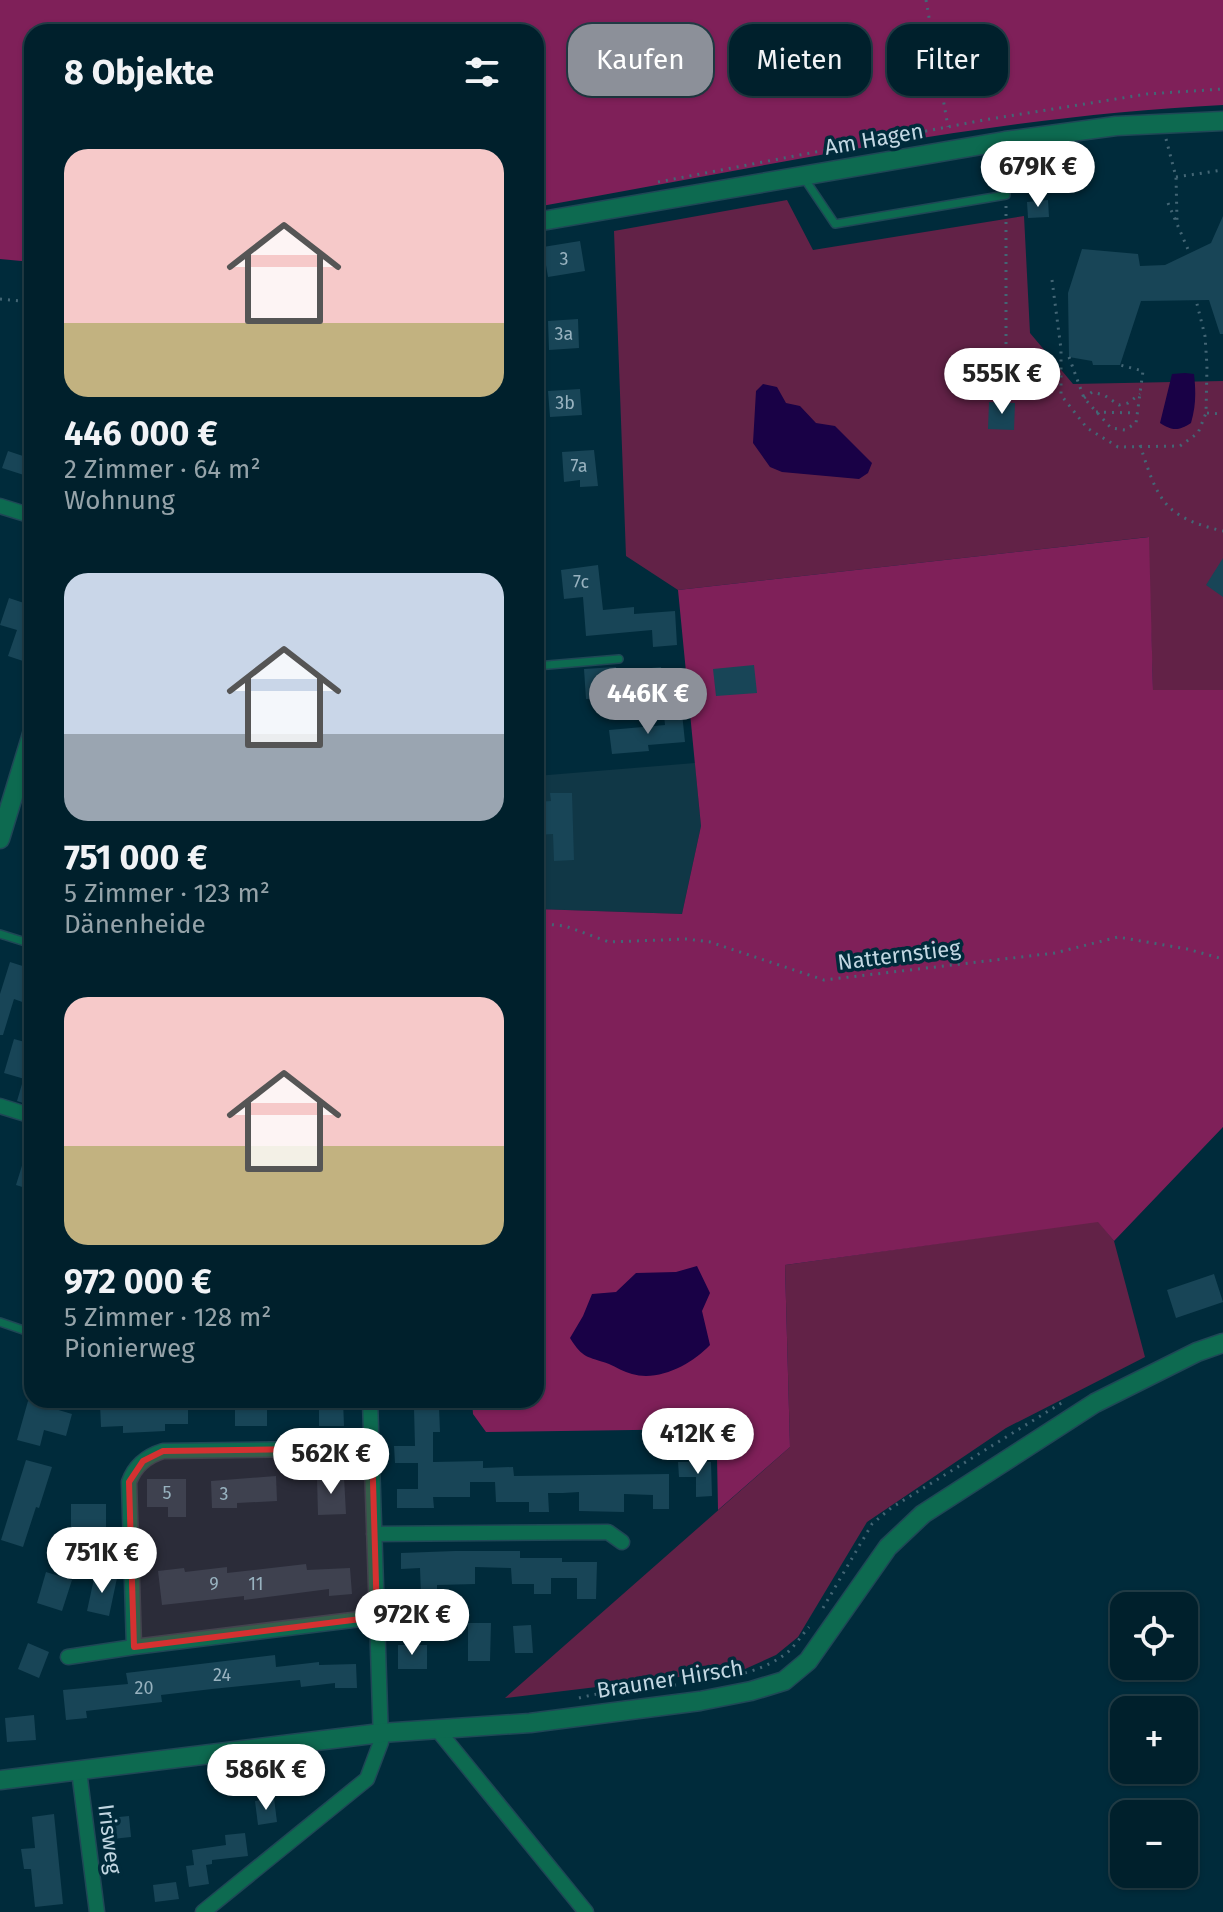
<!DOCTYPE html>
<html lang="de">
<head>
<meta charset="utf-8">
<style>
	body { margin:0; font-family:"Fira Sans",sans-serif; background:#0e2d38; color:#f1f3f6; height:100vh; display:flex; flex-direction:column; font-size:30px; white-space:nowrap }
	* { box-sizing:border-box; margin:0 }
	p { font-size:26px; color:#95a3a9 }
	.icon { flex:none; width:44px; height:44px; fill:none; stroke:currentColor; stroke-width:2; stroke-linecap:round; stroke-linejoin:round }
	.map { position:relative; flex:1; overflow:hidden }
	.sheet { position:absolute; left:24px; top:24px; width:520px; height:1384px; display:flex; flex-direction:column; background:#00202c; border-radius:24px; box-shadow:0 2px 6px #0004,0 0 0 2px #223e48 }
	.sheet>* { flex:none }
	.hud { position:absolute; left:568px; top:24px; width:534px; height:72px; display:flex; gap:16px }
	.fabs { position:absolute; left:1110px; top:1592px; display:grid; gap:16px }
	.fabs a { display:grid; place-items:center; width:88px; height:88px; border-radius:16px; background:#00202c; box-shadow:0 2px 6px #0004,0 0 0 2px #223e48; font-size:40px }
	.price { position:absolute; translate:-50% -68px; padding:0 18px; border-radius:28px; background:#fff; color:#222; font-size:26px; line-height:52px; filter:drop-shadow(0 2px 4px #0008) }
	.price::after { content:''; position:absolute; left:50%; top:48px; width:24px; height:18px; margin-left:-12px; background:inherit; clip-path:polygon(0 0,100% 0,50% 100%) }
	.price.on { background:#8c9099; color:#fff }
	ul { padding:0; list-style:none }
	li { display:grid; align-content:center; gap:16px; height:424px; padding:0 40px }
	li span { display:grid; place-items:center; height:248px; border-radius:24px; color:#555 }
	li>.icon { margin-inline-start:auto }
	span .icon { width:144px; height:144px; fill:#fffc; stroke-width:1 }
	li b { font-size:34px }
	h2 { display:flex; justify-content:space-between; align-items:center; height:96px; padding:0 40px; font-size:34px }
	.tag { padding:0 28px; border-radius:24px; background:#00202c; box-shadow:0 2px 6px #0004,0 0 0 2px #223e48; font-size:28px; line-height:72px }
	.tag.on { background:#8c9099; color:#fff }
	.map>svg:first-child { display:block }
	.built { fill:#103746 }
	.green { fill:#622247 }
	.forest { fill:#7f2059 }
	.water { fill:#190146 }
	.building { fill:#184557 }
	.lines { fill:none; stroke-linecap:round; stroke-linejoin:round }
	.service-casing { stroke:#1f4756; stroke-width:10 }
	.minor-casing { stroke:#1f4756; stroke-width:17 }
	.tertiary-casing { stroke:#1f4756; stroke-width:21 }
	.path { stroke:#436675; stroke-width:3; stroke-dasharray:2 6; stroke-linecap:butt }
	.service { stroke:#0d6a50; stroke-width:7 }
	.minor { stroke:#0d6a50; stroke-width:14 }
	.tertiary { stroke:#0d6a50; stroke-width:18 }
	.marked { fill:#d53131; fill-opacity:0.2; stroke:#d53131; stroke-width:6; stroke-linejoin:round }
	.labels { text-anchor:middle; dominant-baseline:central; stroke-width:7; stroke-linejoin:round; paint-order:stroke }
	.number-label { font-size:18px; fill:#98b2bf }
	.street-label { font-size:22px; fill:#c2d7e2; stroke:#002b3b }
</style>
</head>
<body>
<div class="map">
<svg width="1223" height="1912" viewBox="0 0 1223 1912">
	<rect width="100%" height="100%" fill="#002b3b"/>
	<path class="built" d="M 695,763 L 701,826 L 682,914 L 536,909 L 536,776 Z"/>
	<path class="green" d="M 787,200 L 813,250 L 1024,216 L 1030,333 L 1073,384 L 1223,381 L 1223,690 L 1153,690 L 1148,537 L 678,590 L 626,556 L 614,231 Z
		M 1098,1221 L 1114,1241 L 1145,1357 L 1006,1428 L 867,1522 L 798,1637 L 776,1655 L 745,1669 L 505,1698 L 790,1447 L 785,1265 Z"/>
	<path class="forest" d="M 0,0 L 1223,0 L 1223,105 C 992,116 764,167 536,207 L 536,32 L 32,32 L 32,262 L 0,259 Z
		M 1149,537 L 1153,690 L 1223,690 L 1223,1127 L 1114,1241 L 1098,1222 L 785,1265 L 790,1447 L 718,1510 L 717,1456 L 705,1429 L 486,1432 L 473,1414 L 472,1400 L 536,1400 L 536,909 L 682,914 L 701,826 L 678,590 Z"/>
	<path class="water" d="M 1185,373 L 1194,374 C 1196,392 1196,406 1191,423 C 1178,431 1173,431 1160,423 L 1172,374 Z
		M 763,384 L 777,387 L 786,403 L 800,406 L 816,423 L 835,426 L 872,463 L 868,473 L 859,479 L 782,472 L 770,467 L 753,443 L 756,391 Z
		M 697,1266 L 710,1293 L 702,1311 L 710,1345 C 692,1364 659,1382 632,1374 C 624,1372 616,1367 609,1364 C 587,1356 583,1359 570,1338 L 583,1316 L 592,1294 L 616,1292 L 636,1273 L 676,1272 Z"/>
	<path class="building" d="M 1048,200 L 1049,217 L 1028,218 L 1027,202 Z
		M 1223,216 L 1223,334 L 1220,334 L 1209,300 L 1141,301 L 1120,365 L 1093,365 L 1092,361 L 1069,357 L 1068,293 L 1082,249 L 1138,254 L 1140,266 L 1165,265 L 1211,243 Z
		M 580,241 L 585,271 L 548,277 L 543,247 Z
		M 578,319 L 579,348 L 549,350 L 548,321 Z
		M 580,389 L 582,415 L 550,417 L 548,391 Z
		M 989,402 L 1015,403 L 1014,430 L 988,429 Z
		M 594,450 L 598,486 L 580,487 L 580,480 L 564,482 L 562,452 Z
		M 8,451 L 32,459 L 27,476 L 2,468 Z
		M 1223,558 L 1223,597 L 1206,585 Z
		M 598,565 L 603,610 L 634,607 L 634,614 L 675,611 L 677,645 L 653,647 L 652,630 L 586,636 L 583,597 L 564,599 L 561,570 Z
		M 9,598 L 30,605 L 23,626 L 32,629 L 32,633 L 23,661 L 8,656 L 17,630 L 0,625 Z
		M 754,665 L 757,693 L 716,696 L 713,669 Z
		M 616,667 L 618,697 L 586,699 L 584,669 Z
		M 661,667 L 662,674 L 677,673 L 678,689 L 642,691 L 641,669 Z
		M 682,713 L 685,742 L 648,745 L 649,751 L 612,754 L 609,730 L 665,725 L 664,715 Z
		M 550,793 L 572,793 L 574,860 L 554,861 L 553,834 L 536,835 L 536,802 L 551,801 Z
		M 10,962 L 32,969 L 32,992 L 28,1004 L 14,999 L 3,1035 L 0,1035 L 0,994 Z
		M 14,1039 L 32,1044 L 32,1068 L 28,1080 L 4,1073 Z
		M 22,1084 L 32,1087 L 32,1106 L 17,1101 Z
		M 29,1143 L 32,1144 L 32,1190 L 16,1185 Z
		M 1214,1274 L 1223,1302 L 1176,1318 L 1167,1290 Z
		M 164,1400 L 188,1400 L 188,1424 L 165,1424 L 165,1431 L 145,1432 L 123,1433 L 123,1426 L 101,1427 L 100,1404 L 164,1402 Z
		M 235,1400 L 267,1400 L 267,1426 L 235,1426 Z
		M 319,1400 L 343,1400 L 344,1426 L 319,1426 Z
		M 28,1401 L 72,1414 L 66,1436 L 44,1430 L 40,1446 L 17,1440 Z
		M 439,1407 L 440,1432 L 433,1432 L 433,1462 L 483,1461 L 483,1468 L 513,1467 L 514,1476 L 669,1474 L 669,1509 L 653,1509 L 653,1495 L 624,1494 L 624,1512 L 579,1511 L 579,1492 L 563,1493 L 548,1493 L 549,1512 L 529,1512 L 529,1502 L 496,1502 L 495,1482 L 470,1482 L 470,1497 L 433,1497 L 434,1508 L 397,1508 L 397,1489 L 418,1489 L 418,1463 L 395,1463 L 394,1446 L 415,1446 L 414,1408 Z
		M 26,1460 L 52,1467 L 39,1508 L 36,1507 L 23,1547 L 1,1540 Z
		M 678,1462 L 711,1462 L 712,1496 L 696,1497 L 696,1477 L 679,1477 Z
		M 276,1476 L 277,1501 L 237,1503 L 237,1508 L 212,1508 L 211,1481 Z
		M 317,1477 L 344,1477 L 346,1514 L 318,1515 Z
		M 147,1479 L 186,1479 L 186,1517 L 168,1517 L 168,1507 L 147,1507 Z
		M 71,1504 L 106,1504 L 106,1532 L 71,1532 Z
		M 455,1551 L 520,1551 L 520,1558 L 562,1558 L 562,1562 L 597,1562 L 596,1599 L 577,1599 L 577,1578 L 551,1578 L 551,1594 L 534,1594 L 534,1584 L 512,1584 L 511,1568 L 475,1567 L 475,1584 L 437,1585 L 437,1613 L 400,1614 L 400,1595 L 421,1595 L 420,1568 L 401,1569 L 401,1553 Z
		M 306,1564 L 307,1570 L 350,1568 L 352,1594 L 329,1596 L 329,1589 L 244,1600 L 244,1596 L 162,1605 L 158,1571 L 184,1568 L 185,1572 L 227,1567 L 227,1573 Z
		M 46,1572 L 72,1580 L 62,1611 L 37,1603 Z
		M 95,1574 L 117,1578 L 109,1616 L 87,1611 Z
		M 468,1623 L 491,1623 L 490,1661 L 468,1661 Z
		M 531,1625 L 533,1653 L 515,1653 L 513,1626 Z
		M 28,1643 L 49,1652 L 39,1678 L 18,1669 Z
		M 398,1645 L 427,1645 L 427,1669 L 398,1669 Z
		M 275,1655 L 276,1667 L 319,1662 L 319,1665 L 356,1664 L 357,1688 L 335,1688 L 335,1683 L 301,1687 L 300,1680 L 212,1689 L 161,1695 L 162,1702 L 86,1711 L 87,1718 L 66,1720 L 63,1690 L 128,1684 L 126,1673 Z
		M 34,1715 L 36,1740 L 7,1742 L 5,1718 Z
		M 274,1798 L 277,1822 L 258,1825 L 255,1801 Z
		M 54,1814 L 63,1904 L 35,1907 L 31,1869 L 24,1869 L 21,1849 L 35,1848 L 32,1817 Z
		M 129,1816 L 131,1837 L 112,1839 L 109,1818 Z
		M 245,1833 L 248,1856 L 212,1860 L 212,1864 L 206,1865 L 209,1884 L 189,1887 L 186,1866 L 194,1865 L 192,1850 L 226,1845 L 225,1835 Z
		M 176,1882 L 179,1899 L 155,1902 L 153,1885 Z"/>
	<g class="lines">
		<defs>
			<path id="service" d="M 804,178 L 835,224 L 1006,195 L 1005,141
				M 536,666 L 619,659
				M 0,934 L 32,944
				M 0,1322 L 32,1333"/>
			<path id="minor" d="M 0,506 L 32,516
				M 0,1106 L 32,1116
				M 372,1448 L 163,1451 C 147,1456 135,1465 129,1482 L 134,1647 L 377,1617
				M 374,1534 L 608,1532 L 622,1542
				M 68,1657 L 134,1647
				M 436,1728 L 586,1912
				M 79,1771 L 97,1912
				M 203,1912 L 367,1779 L 381,1742 L 370,1400"/>
			<path id="tertiary" d="M 536,222 L 1005,141 L 1116,126 L 1223,121
				M 0,839 L 32,734
				M 0,1780 L 381,1733 L 530,1723 L 700,1701 L 751,1691 L 784,1681 L 808,1661 L 888,1547 L 923,1514 L 1095,1403 L 1197,1352 L 1223,1343"/>
		</defs>
		<use href="#service" class="service-casing"/>
		<use href="#minor" class="minor-casing"/>
		<use href="#tertiary" class="tertiary-casing"/>
		<path class="path" d="M 926,0 L 948,127
			M 1166,139 L 1176,177 L 1177,220
			M 1176,177 L 1223,170
			M 658,182 L 984,120 L 1147,94 L 1223,89
			M 1168,203 L 1190,254
			M 1052,280 L 1061,349 L 1061,395 L 1087,428 L 1118,447 L 1180,446 L 1198,433 L 1206,413 L 1207,366 L 1205,336 L 1196,300
			M 0,299 L 32,302
			M 1069,357 L 1084,398 L 1111,428 L 1125,430 L 1136,423 L 1143,371 L 1120,365
			M 1006,388 L 1060,383
			M 1084,398 L 1092,392 L 1104,395 L 1119,405 L 1128,403 L 1140,394
			M 1006,400 L 1006,206
			M 1096,412 L 1136,413
			M 1207,413 L 1223,414
			M 1140,445 C 1158,500 1163,517 1223,531
			M 536,923 L 565,926 L 609,942 L 686,939 L 710,942 L 824,980 L 1055,953 L 1118,937 L 1187,949 L 1223,959
			M 823,1608 L 872,1524 L 891,1508 L 1063,1402
			M 579,1698 C 638,1682 743,1691 789,1651 C 796,1644 802,1635 809,1627"/>
		<use href="#service" class="service"/>
		<use href="#minor" class="minor"/>
		<use href="#tertiary" class="tertiary"/>
	</g>
	<path class="marked" d="M 372,1448 L 377,1617 L 134,1647 L 129,1482 L 143,1461 L 163,1451 Z"/>
	<g class="labels">
		<g class="number-label">
			<text x="564" y="259">3</text>
			<text x="564" y="334">3a</text>
			<text x="565" y="403">3b</text>
			<text x="579" y="466">7a</text>
			<text x="581" y="582">7c</text>
			<text x="167" y="1493">5</text>
			<text x="224" y="1494">3</text>
			<text x="214" y="1584">9</text>
			<text x="256" y="1584">11</text>
			<text x="222" y="1675">24</text>
			<text x="144" y="1688">20</text>
		</g>
		<g class="street-label">
			<text transform="translate(874 139) rotate(-10)">Am Hagen</text>
			<text transform="translate(899 955) rotate(-7)">Natternstieg</text>
			<text transform="translate(670 1679) rotate(-9)">Brauner Hirsch</text>
			<text transform="translate(110 1839) rotate(83)">Irisweg</text>
		</g>
	</g>
</svg>
<div class="fabs">
<a><svg class="icon" aria-label="locate" viewBox="0 0 24 24"><circle cx="12" cy="12" r="6"/><path d="M12 2v4M12 18v4M2 12h4M18 12h4"/></svg></a>
<a>+</a>
<a>−</a>
</div>
<b class="price" style="left:1038px;top:209px">679K €</b>
<b class="price" style="left:1002px;top:416px">555K €</b>
<b class="price on" style="left:648px;top:736px">446K €</b>
<b class="price" style="left:698px;top:1476px">412K €</b>
<b class="price" style="left:331px;top:1496px">562K €</b>
<b class="price" style="left:102px;top:1595px">751K €</b>
<b class="price" style="left:412px;top:1657px">972K €</b>
<b class="price" style="left:266px;top:1812px">586K €</b>
<div class="hud">
<a class="tag on">Kaufen</a>
<a class="tag">Mieten</a>
<a class="tag">Filter</a>
</div>
<section class="sheet">
<h2>8 Objekte<svg class="icon" aria-label="filters" viewBox="0 0 24 24"><path d="M4 7h16M4 17h16"/><circle cx="9" cy="7" r="2"/><circle cx="15" cy="17" r="2"/></svg></h2>
<ul>
<li><span style="background:linear-gradient(#f6c9c9 70%,#c2b280 0)"><svg class="icon" aria-label="home" viewBox="0 0 24 24"><path d="M3 11l9-7 9 7M6 9v11h12V9"/></svg></span><div><b>446 000 €</b><p>2 Zimmer · 64 m²</p><p>Wohnung</p></div></li>
<li><span style="background:linear-gradient(#c9d6e8 65%,#9aa5b1 0)"><svg class="icon" aria-label="home" viewBox="0 0 24 24"><path d="M3 11l9-7 9 7M6 9v11h12V9"/></svg></span><div><b>751 000 €</b><p>5 Zimmer · 123 m²</p><p>Dänenheide</p></div></li>
<li><span style="background:linear-gradient(#f6c9c9 60%,#c2b280 0)"><svg class="icon" aria-label="home" viewBox="0 0 24 24"><path d="M3 11l9-7 9 7M6 9v11h12V9"/></svg></span><div><b>972 000 €</b><p>5 Zimmer · 128 m²</p><p>Pionierweg</p></div></li>
</ul>
</section>
</div>
</body>
</html>
